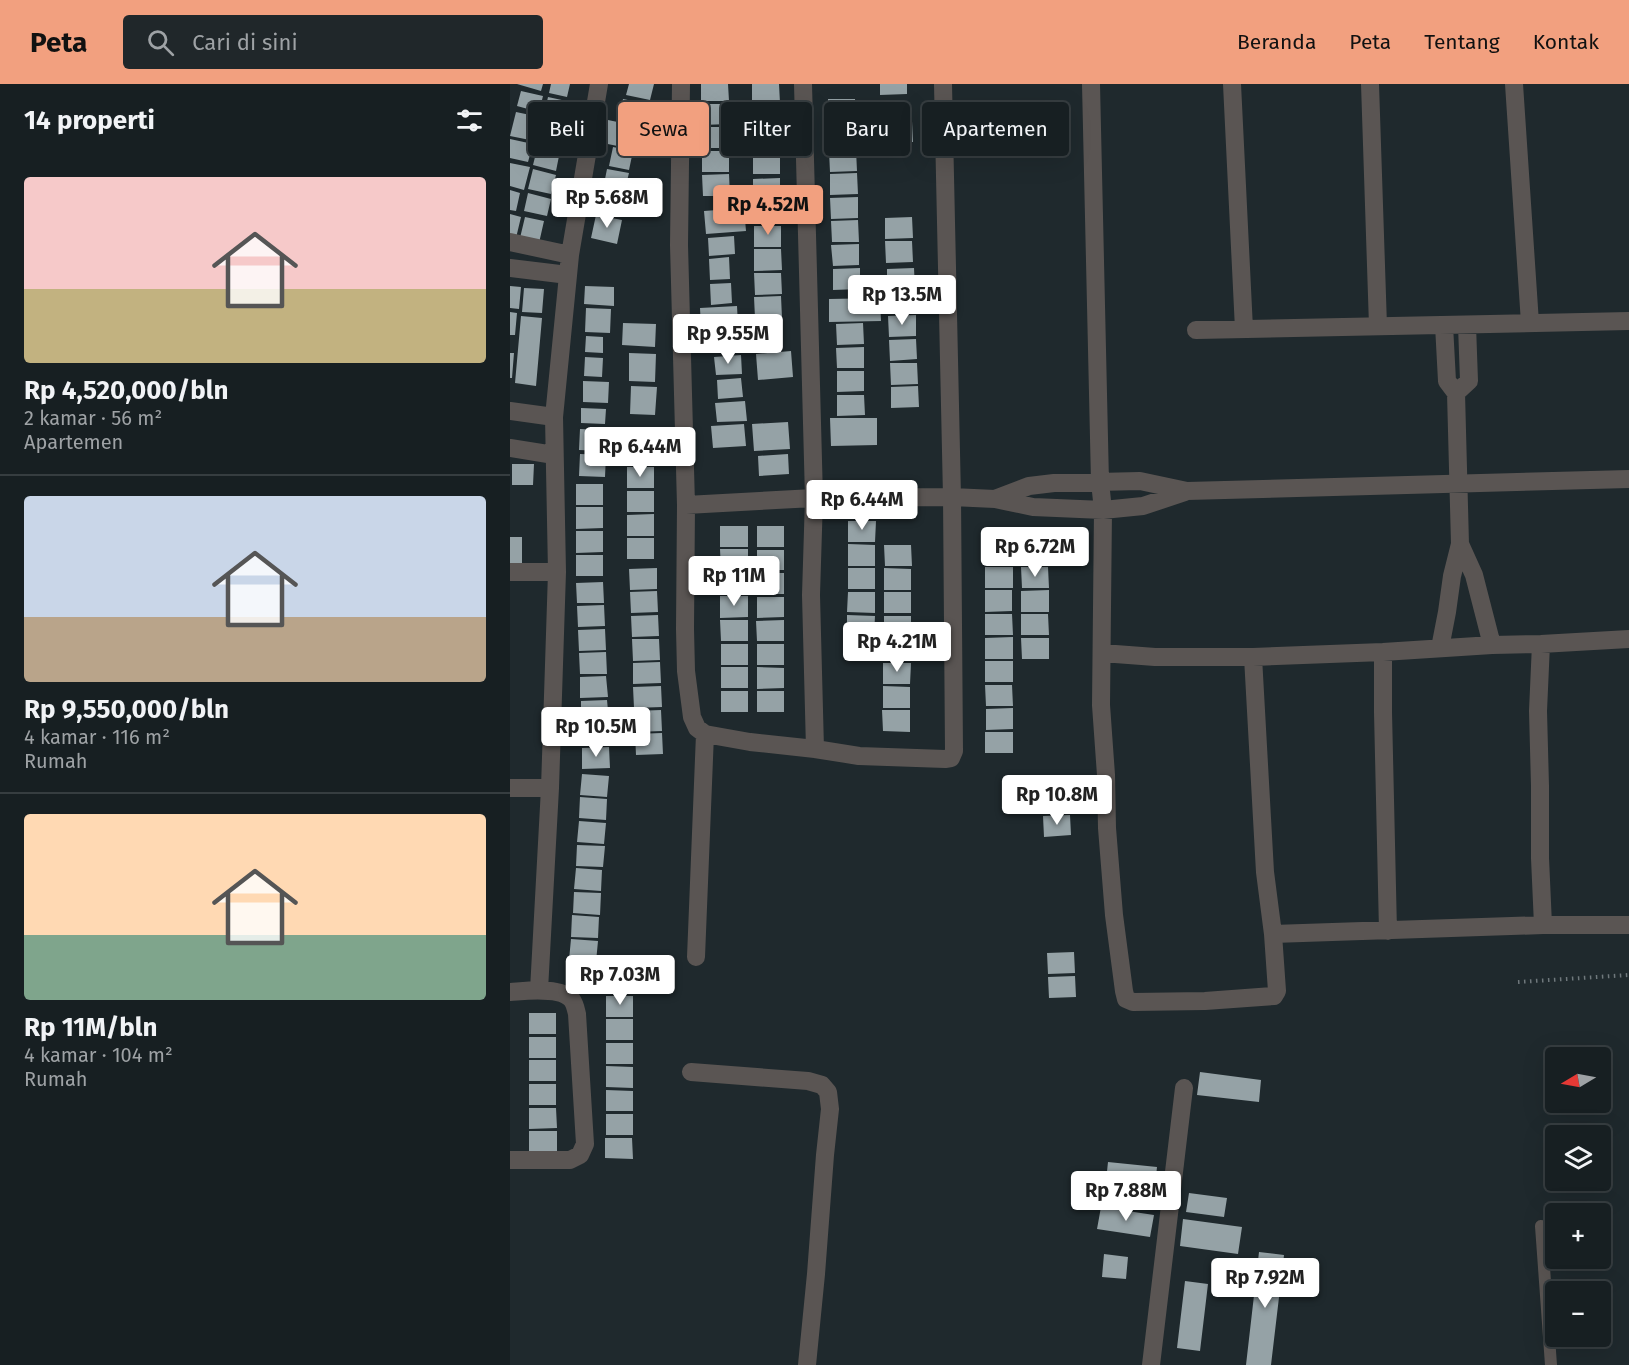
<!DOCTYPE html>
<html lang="id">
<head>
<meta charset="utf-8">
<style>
	body { margin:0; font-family:"Fira Sans",sans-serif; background:#20272a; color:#f1f3f6; height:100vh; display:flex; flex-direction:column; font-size:22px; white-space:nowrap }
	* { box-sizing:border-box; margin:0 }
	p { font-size:20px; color:#9ea2a5 }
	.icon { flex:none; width:33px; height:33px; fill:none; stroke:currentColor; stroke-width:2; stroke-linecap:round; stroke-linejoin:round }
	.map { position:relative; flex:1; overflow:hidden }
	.drawer { display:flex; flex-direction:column; background:#171f22; width:510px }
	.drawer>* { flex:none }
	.guide { position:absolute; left:18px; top:18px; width:570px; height:54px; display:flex; gap:12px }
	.needle { width:39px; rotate:260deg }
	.buttons { position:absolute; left:1035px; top:963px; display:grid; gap:12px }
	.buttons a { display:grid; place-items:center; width:66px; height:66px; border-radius:6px; background:#171f22; box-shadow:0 6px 24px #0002,0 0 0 2px #363d40; font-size:30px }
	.price { position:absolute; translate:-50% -51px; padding:0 14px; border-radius:6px; background:#fff; color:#222; font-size:20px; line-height:39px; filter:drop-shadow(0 2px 3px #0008) }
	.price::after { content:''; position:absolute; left:50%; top:36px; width:18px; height:14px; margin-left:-9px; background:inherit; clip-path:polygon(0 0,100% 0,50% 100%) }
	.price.current { background:#f2a07f; color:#111 }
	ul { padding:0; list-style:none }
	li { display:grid; align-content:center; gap:12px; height:318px; padding:0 24px }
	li+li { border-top:2px solid #363d40 }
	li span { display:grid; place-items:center; height:186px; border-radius:6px; color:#555 }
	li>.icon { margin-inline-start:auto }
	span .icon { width:108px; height:108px; fill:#fffc; stroke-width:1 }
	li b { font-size:26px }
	h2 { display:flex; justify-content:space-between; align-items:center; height:72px; padding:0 24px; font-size:26px }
	.chip { padding:0 21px; border-radius:6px; background:#171f22; box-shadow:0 6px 24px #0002,0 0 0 2px #363d40; font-size:21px; line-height:54px }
	.chip.current { background:#f2a07f; color:#111 }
	header { display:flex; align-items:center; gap:36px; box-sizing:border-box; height:84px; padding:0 30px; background:#f2a07f; color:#111 }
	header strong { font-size:28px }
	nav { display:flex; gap:33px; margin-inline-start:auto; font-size:21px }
	.search { width:420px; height:54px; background:#20272a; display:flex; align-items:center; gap:15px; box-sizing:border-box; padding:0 21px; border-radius:6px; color:#9ea2a5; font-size:22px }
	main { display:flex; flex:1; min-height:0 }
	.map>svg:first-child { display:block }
	.building { fill:#95a2a6 }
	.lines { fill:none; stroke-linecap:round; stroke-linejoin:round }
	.path { stroke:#6f787c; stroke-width:4; stroke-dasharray:1.5 4.5; stroke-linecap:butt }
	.lane { stroke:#5a5553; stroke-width:12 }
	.street { stroke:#5a5553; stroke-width:18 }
</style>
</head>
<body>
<header>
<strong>Peta</strong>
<div class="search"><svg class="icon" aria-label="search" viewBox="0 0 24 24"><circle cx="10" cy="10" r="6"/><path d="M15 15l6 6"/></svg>Cari di sini</div>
<nav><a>Beranda</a><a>Peta</a><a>Tentang</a><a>Kontak</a></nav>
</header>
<main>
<section class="drawer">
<h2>14 properti<svg class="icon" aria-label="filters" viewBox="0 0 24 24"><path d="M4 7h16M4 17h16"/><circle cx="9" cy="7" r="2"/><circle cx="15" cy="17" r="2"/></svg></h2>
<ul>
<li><span style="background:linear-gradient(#f6c9c9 60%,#c2b280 0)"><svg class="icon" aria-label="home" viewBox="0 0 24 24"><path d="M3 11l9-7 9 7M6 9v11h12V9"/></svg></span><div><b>Rp 4,520,000/bln</b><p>2 kamar · 56 m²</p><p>Apartemen</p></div></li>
<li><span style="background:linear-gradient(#c9d6e8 65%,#b9a48a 0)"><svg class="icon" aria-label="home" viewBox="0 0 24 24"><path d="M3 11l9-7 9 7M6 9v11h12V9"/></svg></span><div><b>Rp 9,550,000/bln</b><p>4 kamar · 116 m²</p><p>Rumah</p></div></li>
<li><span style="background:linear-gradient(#ffd9b3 65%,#7fa58c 0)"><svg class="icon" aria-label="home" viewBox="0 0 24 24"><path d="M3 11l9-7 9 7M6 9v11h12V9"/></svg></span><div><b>Rp 11M/bln</b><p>4 kamar · 104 m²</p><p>Rumah</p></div></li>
</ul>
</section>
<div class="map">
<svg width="1119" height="1281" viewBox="0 0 1119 1281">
	<rect width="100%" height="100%" fill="#1f292d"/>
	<path class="building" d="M 7,0 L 33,0 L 31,7 Z
		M 41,0 L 60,0 L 57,13 L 39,9 Z
		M 119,0 L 144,0 L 140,16 L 116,11 Z
		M 191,0 L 218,0 L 219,17 L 191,17 Z
		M 242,0 L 269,0 L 270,19 L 242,19 Z
		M 370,0 L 397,0 L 397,10 L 370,11 Z
		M 11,7 L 33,12 L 29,28 L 7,22 Z
		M 38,13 L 61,18 L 57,37 L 34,31 Z
		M 113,15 L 137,20 L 133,38 L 109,34 Z
		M 318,15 L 345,15 L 346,36 L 319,37 Z
		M 191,20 L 218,20 L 219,40 L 192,41 Z
		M 242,22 L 269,22 L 270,43 L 242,43 Z
		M 6,28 L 25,32 L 20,56 L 0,52 Z
		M 98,36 L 122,41 L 117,64 L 93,59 Z
		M 32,37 L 57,43 L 52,63 L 28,57 Z
		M 375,37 L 402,37 L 403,58 L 376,58 Z
		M 192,43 L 219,43 L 219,64 L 192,64 Z
		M 125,45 L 141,48 L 137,67 L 121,63 Z
		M 270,45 L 270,66 L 243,66 L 243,46 Z
		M 0,55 L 23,60 L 18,78 L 0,74 Z
		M 28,61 L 50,67 L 46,87 L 23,81 Z
		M 103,63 L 123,67 L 119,86 L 99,82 Z
		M 346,66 L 347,87 L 320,88 L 319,67 Z
		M 192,67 L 219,67 L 219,88 L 192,88 Z
		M 243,69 L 270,69 L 270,90 L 243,90 Z
		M 0,79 L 20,83 L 14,106 L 0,102 Z
		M 23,85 L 46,91 L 41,110 L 18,105 Z
		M 97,85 L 119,89 L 114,109 L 93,105 Z
		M 347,89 L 348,110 L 320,111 L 320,90 Z
		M 219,90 L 220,112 L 193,112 L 192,91 Z
		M 270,94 L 270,116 L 243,116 L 243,95 Z
		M 0,106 L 10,109 L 6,127 L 0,126 Z
		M 18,109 L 41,115 L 37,132 L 14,127 Z
		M 91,109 L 114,114 L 110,132 L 88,128 Z
		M 348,113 L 348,134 L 321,135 L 320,114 Z
		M 270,118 L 271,139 L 244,139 L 243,119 Z
		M 234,124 L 236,147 L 196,150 L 194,127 Z
		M 0,130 L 11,133 L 6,154 L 0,152 Z
		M 86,131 L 112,136 L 107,160 L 81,154 Z
		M 15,133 L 34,137 L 29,159 L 10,154 Z
		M 402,133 L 403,154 L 375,155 L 375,134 Z
		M 348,136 L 349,158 L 322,158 L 321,137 Z
		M 244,142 L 271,142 L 271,163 L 244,163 Z
		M 224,152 L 225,170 L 199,172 L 198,154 Z
		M 375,157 L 402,157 L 403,178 L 376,179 Z
		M 349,160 L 349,181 L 323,182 L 321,161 Z
		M 244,165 L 271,165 L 272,186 L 244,187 Z
		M 219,173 L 220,195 L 200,196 L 199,175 Z
		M 350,184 L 350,205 L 323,206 L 323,185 Z
		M 404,184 L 405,205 L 377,206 L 377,185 Z
		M 244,189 L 271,189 L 272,210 L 245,211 Z
		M 221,199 L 222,219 L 201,221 L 200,200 Z
		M 0,202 L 11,203 L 9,225 L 0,224 Z
		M 75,202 L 104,203 L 104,222 L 74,220 Z
		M 14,204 L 34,205 L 32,229 L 12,228 Z
		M 378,208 L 405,208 L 406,228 L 378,230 Z
		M 271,212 L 272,234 L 245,234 L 244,213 Z
		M 370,214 L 371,237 L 319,238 L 319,215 Z
		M 227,222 L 228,241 L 191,243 L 190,224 Z
		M 76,224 L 101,225 L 100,249 L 75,248 Z
		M 0,228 L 7,229 L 5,251 L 0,251 Z
		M 406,231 L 406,252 L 379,253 L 378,232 Z
		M 11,232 L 32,234 L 26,302 L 5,299 Z
		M 113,239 L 146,240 L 145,263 L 112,261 Z
		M 353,239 L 354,260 L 327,261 L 326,240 Z
		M 231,247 L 233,266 L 193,269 L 192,250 Z
		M 76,252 L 93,253 L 93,269 L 75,268 Z
		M 406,255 L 407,275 L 380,277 L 379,256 Z
		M 354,263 L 354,284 L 327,284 L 326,264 Z
		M 281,267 L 283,293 L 248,296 L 246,270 Z
		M 0,269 L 4,269 L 2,294 L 0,294 Z
		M 119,269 L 146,270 L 145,298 L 119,297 Z
		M 231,271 L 232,290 L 206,291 L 204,273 Z
		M 75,273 L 93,274 L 92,293 L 74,292 Z
		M 380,279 L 407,279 L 408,300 L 381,301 Z
		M 327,287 L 354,287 L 354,307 L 327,308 Z
		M 231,294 L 233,313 L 208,315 L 207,296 Z
		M 73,297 L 99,298 L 98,319 L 73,318 Z
		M 121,302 L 147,303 L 145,331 L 120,330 Z
		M 408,302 L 409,323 L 381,324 L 381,303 Z
		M 327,311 L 354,311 L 355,331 L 327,332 Z
		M 235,317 L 237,337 L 207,338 L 205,319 Z
		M 71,324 L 96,325 L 95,340 L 71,339 Z
		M 320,334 L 367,334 L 367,361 L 321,362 Z
		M 278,338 L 280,365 L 244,367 L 242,340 Z
		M 234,340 L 236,362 L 203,364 L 201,342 Z
		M 70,345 L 95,346 L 94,367 L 69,366 Z
		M 122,357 L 145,357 L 145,377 L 122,377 Z
		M 70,370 L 96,371 L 95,393 L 69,392 Z
		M 278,370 L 279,390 L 249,392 L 248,372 Z
		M 2,380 L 24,380 L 23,401 L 2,401 Z
		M 117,383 L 144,383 L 144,404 L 117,404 Z
		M 66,400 L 93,400 L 93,421 L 66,421 Z
		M 117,407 L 144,407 L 144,428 L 117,428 Z
		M 66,423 L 93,423 L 93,444 L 66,445 Z
		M 144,430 L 144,452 L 117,452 L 117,431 Z
		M 338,437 L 366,437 L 365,458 L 338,458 Z
		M 210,442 L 238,442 L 238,463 L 210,463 Z
		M 247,442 L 274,442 L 274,463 L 247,463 Z
		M 66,447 L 93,447 L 93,468 L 66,469 Z
		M 0,453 L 12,453 L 12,481 L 0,480 Z
		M 117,454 L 144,454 L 144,475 L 117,475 Z
		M 475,459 L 502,459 L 503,480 L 475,481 Z
		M 338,460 L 365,461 L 365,482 L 338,482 Z
		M 374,461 L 401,461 L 402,482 L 375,482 Z
		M 210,465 L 238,465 L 238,486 L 211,487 Z
		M 247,466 L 274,466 L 274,486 L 247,486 Z
		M 66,471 L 93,471 L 93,492 L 66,492 Z
		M 475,483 L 503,483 L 503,504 L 475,504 Z
		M 511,483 L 538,483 L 539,504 L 512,504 Z
		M 147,484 L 147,505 L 120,506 L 119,485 Z
		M 338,484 L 365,484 L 365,505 L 338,505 Z
		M 374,484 L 401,485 L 401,506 L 374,506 Z
		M 211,489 L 238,489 L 238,510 L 211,510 Z
		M 247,489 L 274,489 L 274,510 L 247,510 Z
		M 93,498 L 94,519 L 67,519 L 66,499 Z
		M 475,506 L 502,506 L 502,527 L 475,528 Z
		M 539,506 L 539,528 L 511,528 L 511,507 Z
		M 147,507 L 148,528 L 121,529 L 120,508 Z
		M 338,508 L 365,508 L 365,529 L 337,528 Z
		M 374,508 L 401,508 L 401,529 L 374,529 Z
		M 210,512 L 238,512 L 238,533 L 210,534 Z
		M 247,513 L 274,513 L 274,533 L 247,534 Z
		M 94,521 L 95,542 L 68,543 L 67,522 Z
		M 475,530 L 502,530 L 503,551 L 475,551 Z
		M 511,530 L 538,530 L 539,551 L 511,551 Z
		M 148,531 L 149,552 L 122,553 L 121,532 Z
		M 337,531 L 365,532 L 364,553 L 337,552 Z
		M 374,532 L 401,532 L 401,553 L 374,553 Z
		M 210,536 L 238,536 L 238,557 L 211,557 Z
		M 274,536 L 274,557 L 247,557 L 246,537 Z
		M 95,545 L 96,566 L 69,567 L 68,546 Z
		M 503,553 L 503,575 L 475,575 L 475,554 Z
		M 511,554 L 539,554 L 539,575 L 512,575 Z
		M 122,555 L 149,555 L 150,576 L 123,577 Z
		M 337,555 L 364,555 L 364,576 L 337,576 Z
		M 373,555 L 401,555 L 400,576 L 373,576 Z
		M 211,560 L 238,560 L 238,581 L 211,581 Z
		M 247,560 L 274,560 L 274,581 L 247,581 Z
		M 96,568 L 97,590 L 70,590 L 69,569 Z
		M 475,577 L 503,577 L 503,598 L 475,598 Z
		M 150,578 L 151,599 L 123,600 L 123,579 Z
		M 373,579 L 401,579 L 400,600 L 373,600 Z
		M 211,583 L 238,583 L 238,604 L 211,604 Z
		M 247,583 L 274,584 L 274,604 L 247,605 Z
		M 96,592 L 98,613 L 70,614 L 70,593 Z
		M 475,601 L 502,601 L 503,622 L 476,622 Z
		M 151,602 L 152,623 L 124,624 L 123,603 Z
		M 373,602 L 400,603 L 400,624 L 373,624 Z
		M 211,607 L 238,607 L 238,628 L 211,628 Z
		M 247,607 L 274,607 L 274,628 L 247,628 Z
		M 97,616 L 99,637 L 71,637 L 71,617 Z
		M 503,624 L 503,645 L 476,646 L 476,625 Z
		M 151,626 L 152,647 L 125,648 L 124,627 Z
		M 372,626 L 400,626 L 400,648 L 373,647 Z
		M 98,639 L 99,661 L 72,661 L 71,641 Z
		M 475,648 L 503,648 L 503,669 L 475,669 Z
		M 152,649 L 153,670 L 126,671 L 125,650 Z
		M 99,663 L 100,684 L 72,685 L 72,664 Z
		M 72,690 L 99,692 L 97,713 L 70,711 Z
		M 70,713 L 97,715 L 96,736 L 69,734 Z
		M 560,731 L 561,751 L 534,753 L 533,732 Z
		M 69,737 L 96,739 L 94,760 L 67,758 Z
		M 67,761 L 95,762 L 93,783 L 66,782 Z
		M 66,784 L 92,786 L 91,807 L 64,805 Z
		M 64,808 L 91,809 L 90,831 L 63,829 Z
		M 62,831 L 89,833 L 88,854 L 61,853 Z
		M 61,855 L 88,857 L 86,878 L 59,876 Z
		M 564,868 L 565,889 L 538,890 L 537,869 Z
		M 565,892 L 566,913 L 539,914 L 538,893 Z
		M 96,912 L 123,912 L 123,933 L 96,933 Z
		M 19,929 L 46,929 L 46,950 L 19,950 Z
		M 96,935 L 123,935 L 123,956 L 96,956 Z
		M 19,953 L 46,953 L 46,974 L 19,974 Z
		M 96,959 L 123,959 L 123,980 L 96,980 Z
		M 19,976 L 46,976 L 46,997 L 19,997 Z
		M 96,982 L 123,983 L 123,1004 L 96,1003 Z
		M 690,988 L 751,996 L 749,1018 L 687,1011 Z
		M 19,1000 L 46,1000 L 46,1021 L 19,1021 Z
		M 96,1006 L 123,1007 L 123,1027 L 96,1027 Z
		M 19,1024 L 46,1024 L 47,1044 L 19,1045 Z
		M 96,1030 L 123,1030 L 123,1051 L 96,1051 Z
		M 19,1047 L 47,1047 L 47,1068 L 19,1068 Z
		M 95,1054 L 122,1054 L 123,1075 L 95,1074 Z
		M 598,1078 L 647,1083 L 643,1121 L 594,1116 Z
		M 679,1109 L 717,1114 L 714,1133 L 676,1128 Z
		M 591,1123 L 644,1131 L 640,1153 L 587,1145 Z
		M 673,1135 L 732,1143 L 728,1170 L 670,1162 Z
		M 749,1168 L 774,1171 L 761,1281 L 736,1281 Z
		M 594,1170 L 618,1173 L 616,1195 L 592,1193 Z
		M 675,1197 L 698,1200 L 690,1267 L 667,1264 Z"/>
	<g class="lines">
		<path class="path" d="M 1008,898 L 1119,891"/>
		<path class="lane" d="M 1031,1142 L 1041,1281"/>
		<path class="street" d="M 171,0 L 169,161 L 176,421 L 175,545 L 176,587 L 182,633 L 187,644 L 195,650 L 240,658 L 305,665 L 301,511 L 304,414 L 293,0
			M 581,0 L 590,398 L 593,426 L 591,621 L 596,691 L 597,744 L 604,831 L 614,907 L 616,915 L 623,918 L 695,917 L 764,912 L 767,907 L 763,850 L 1033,841 L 1119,841
			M 722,0 L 734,245
			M 860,0 L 868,242
			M 1004,0 L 1020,239
			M 0,158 L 60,171
			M 0,184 L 58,191
			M 686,246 L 1119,237
			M 946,309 L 959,297 L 957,241
			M 0,327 L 44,333
			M 0,364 L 44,371
			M 485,415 L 519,402 L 544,399 L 630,397 L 677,407 L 1119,395
			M 176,421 L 304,414 L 442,413 L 485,415 L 523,423 L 593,426 L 633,422 L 675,408
			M 950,460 L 964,491 L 982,561
			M 0,488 L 47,488
			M 1031,560 L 1028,627 L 1030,702 L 1030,774 L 1033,841
			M 930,564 L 937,528 L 942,492 L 950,460 L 946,309 L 937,297 L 934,241
			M 873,568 L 873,628 L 878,847
			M 592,569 L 645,573 L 743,573 L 873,568 L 982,561 L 1031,560 L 1119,555
			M 743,573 L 755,788 L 763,850
			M 305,665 L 349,672 L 435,675 L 441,674 L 444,667 L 442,413 L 433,0
			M 0,704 L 40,704
			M 186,873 L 195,650
			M 29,906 L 40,704 L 47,488 L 44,333 L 60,171 L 89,0
			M 0,908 C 16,907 51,902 62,916 C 65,920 66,926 67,930 L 75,1060 L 70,1071 L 60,1076 L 0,1076
			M 181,988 L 298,997 L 312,1001 L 318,1008 L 320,1025 L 315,1071 L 306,1190 L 297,1281
			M 641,1281 L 674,1004"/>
	</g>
</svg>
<div class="buttons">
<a><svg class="needle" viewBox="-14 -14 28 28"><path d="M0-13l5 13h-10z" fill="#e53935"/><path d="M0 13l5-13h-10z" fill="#9ea2a5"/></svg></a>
<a><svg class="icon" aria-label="layers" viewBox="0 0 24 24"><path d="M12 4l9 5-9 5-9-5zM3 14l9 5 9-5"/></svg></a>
<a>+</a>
<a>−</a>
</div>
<b class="price" style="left:97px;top:145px">Rp 5.68M</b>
<b class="price current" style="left:258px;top:152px">Rp 4.52M</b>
<b class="price" style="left:392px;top:242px">Rp 13.5M</b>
<b class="price" style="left:218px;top:281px">Rp 9.55M</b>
<b class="price" style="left:130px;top:394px">Rp 6.44M</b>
<b class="price" style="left:352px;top:447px">Rp 6.44M</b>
<b class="price" style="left:525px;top:494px">Rp 6.72M</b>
<b class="price" style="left:224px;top:523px">Rp 11M</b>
<b class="price" style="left:387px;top:589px">Rp 4.21M</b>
<b class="price" style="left:86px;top:674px">Rp 10.5M</b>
<b class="price" style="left:547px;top:742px">Rp 10.8M</b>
<b class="price" style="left:110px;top:922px">Rp 7.03M</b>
<b class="price" style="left:616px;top:1138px">Rp 7.88M</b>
<b class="price" style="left:755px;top:1225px">Rp 7.92M</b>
<div class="guide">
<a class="chip">Beli</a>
<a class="chip current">Sewa</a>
<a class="chip">Filter</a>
<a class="chip">Baru</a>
<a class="chip">Apartemen</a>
</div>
</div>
</main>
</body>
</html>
